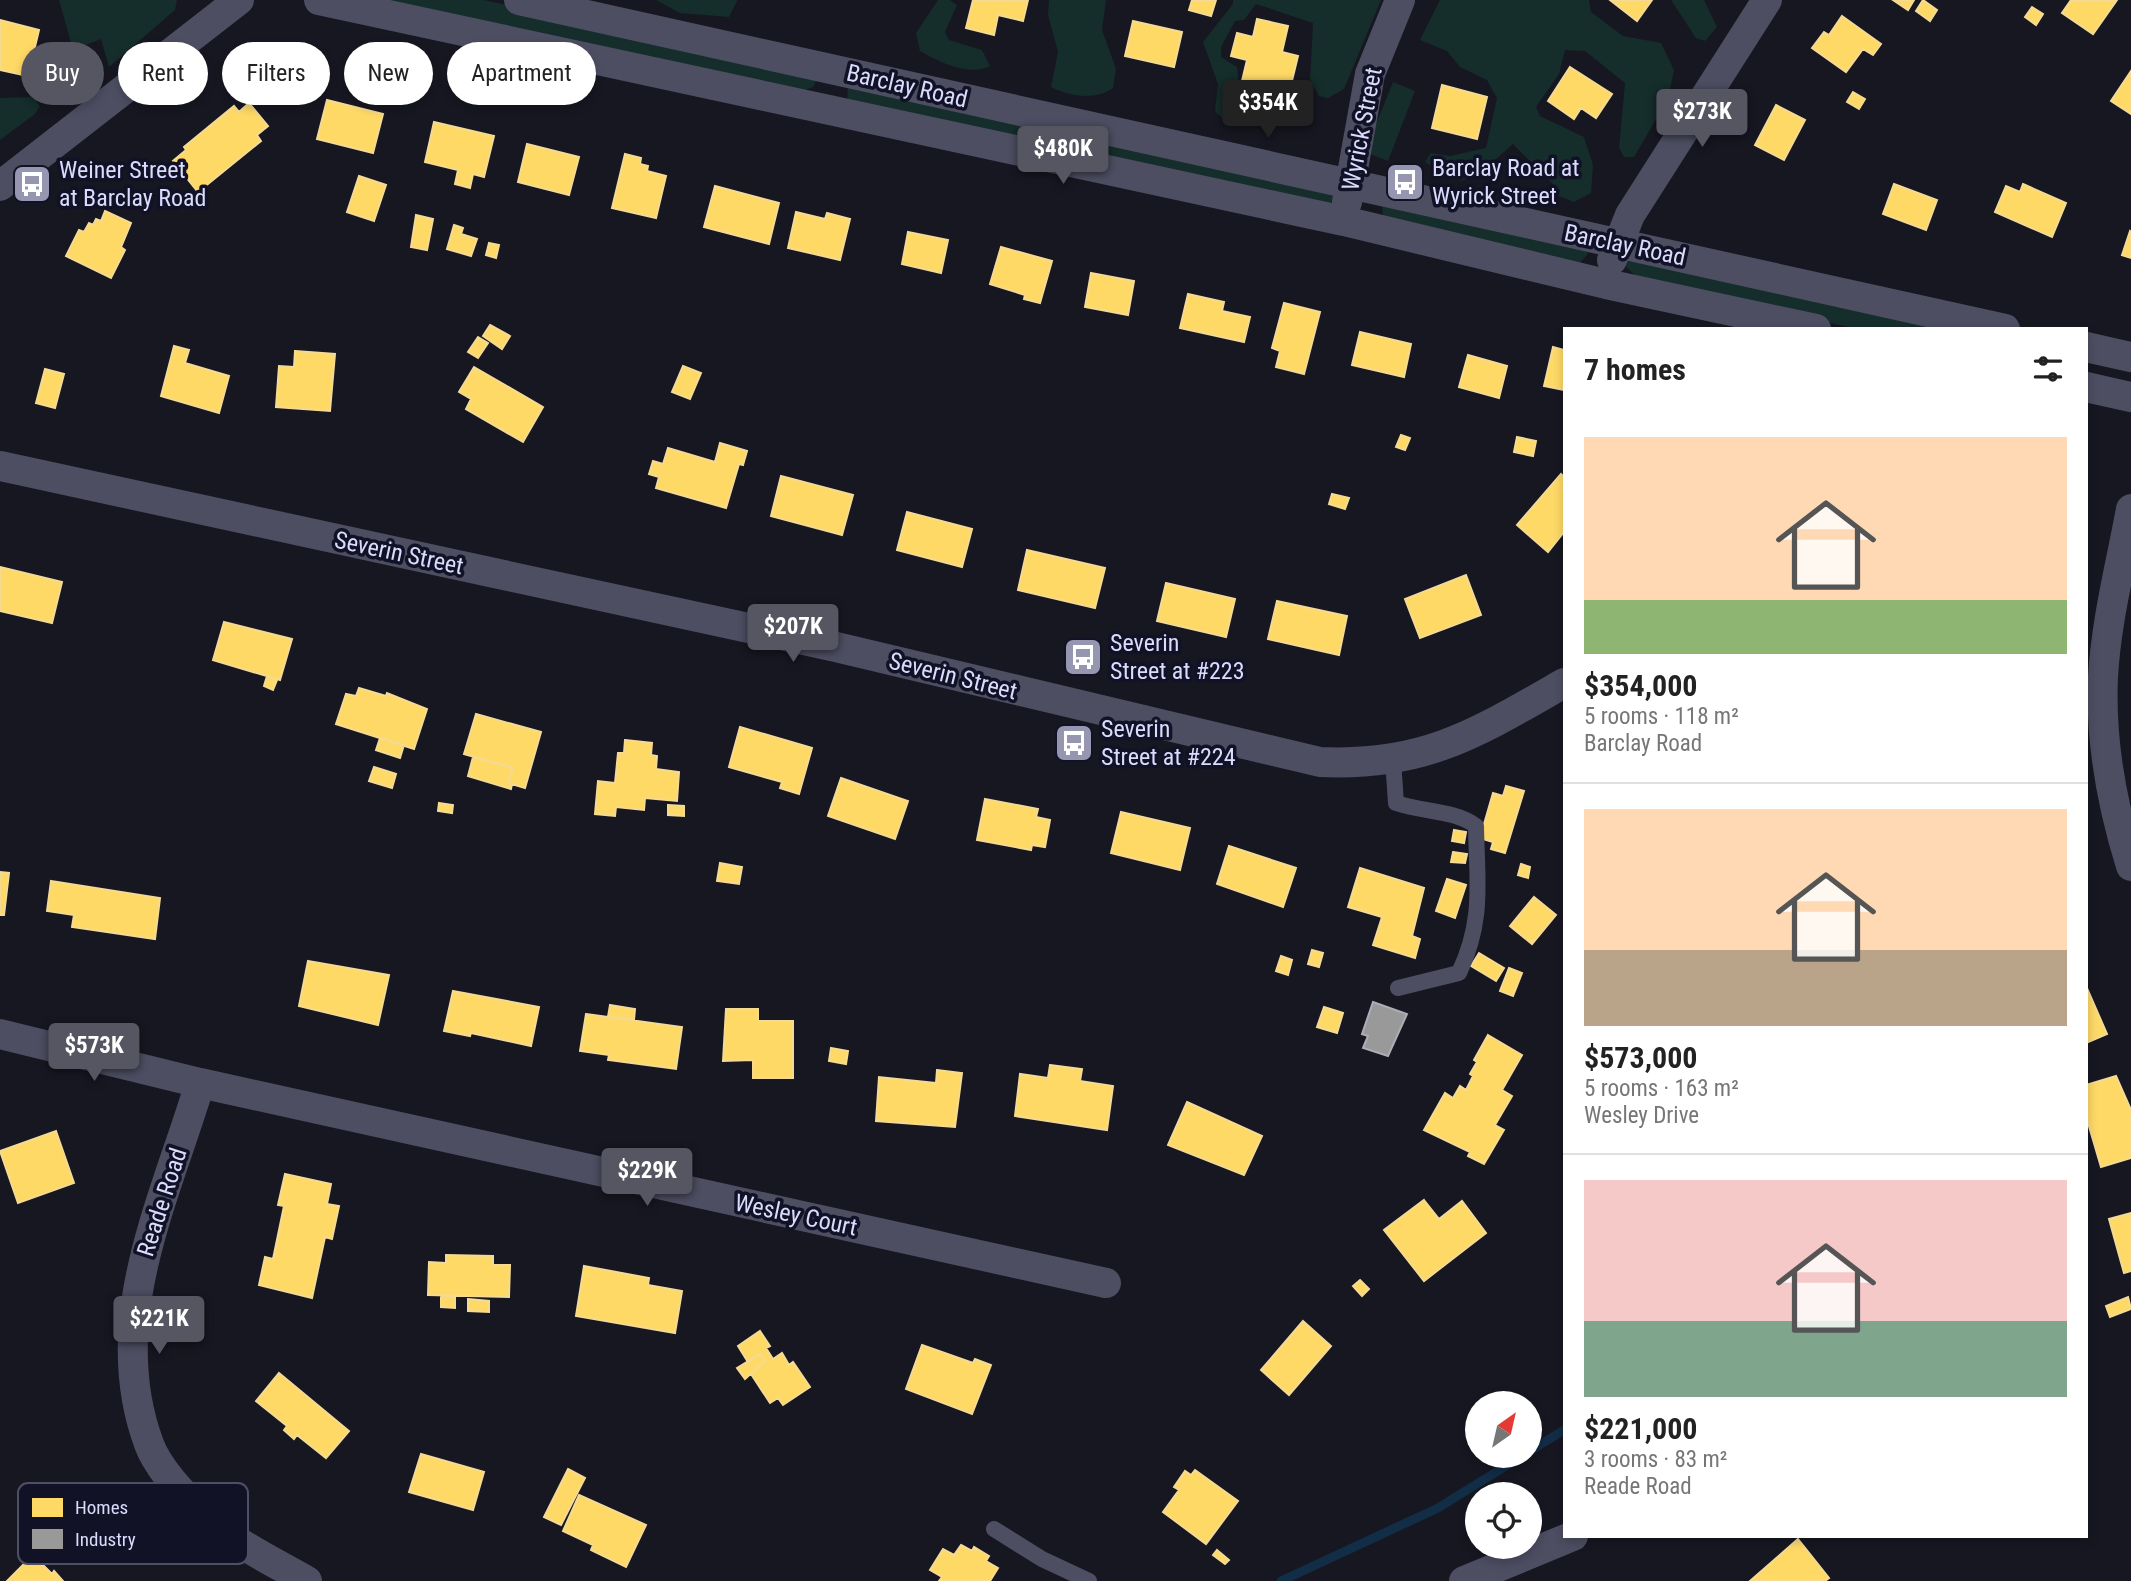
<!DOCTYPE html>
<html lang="en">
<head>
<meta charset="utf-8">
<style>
	body { margin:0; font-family:"Roboto Condensed",sans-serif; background:#f6f6f6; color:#222; height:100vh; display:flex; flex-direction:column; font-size:26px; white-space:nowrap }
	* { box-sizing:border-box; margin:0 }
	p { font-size:23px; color:#767676 }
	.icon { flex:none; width:38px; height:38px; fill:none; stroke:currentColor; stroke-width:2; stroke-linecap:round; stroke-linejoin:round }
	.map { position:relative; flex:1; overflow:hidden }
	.side { position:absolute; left:1563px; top:327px; width:525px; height:1211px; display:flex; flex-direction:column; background:#fff; border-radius:0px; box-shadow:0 4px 10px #0003 }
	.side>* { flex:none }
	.top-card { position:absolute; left:21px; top:42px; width:665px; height:63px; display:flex; gap:14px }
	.needle { width:46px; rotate:34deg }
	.fabs { position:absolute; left:1465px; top:1391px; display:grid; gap:14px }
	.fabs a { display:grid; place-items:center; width:77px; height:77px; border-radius:50%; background:#fff; box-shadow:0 4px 10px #0003; font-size:35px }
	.price { position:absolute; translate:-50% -60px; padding:0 16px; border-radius:7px; background:#565662; color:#fff; font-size:23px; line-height:46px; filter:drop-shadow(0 2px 4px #0008) }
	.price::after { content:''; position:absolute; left:50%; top:42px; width:21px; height:16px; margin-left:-10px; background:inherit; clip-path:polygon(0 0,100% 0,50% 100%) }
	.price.selected { background:#222; color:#fff }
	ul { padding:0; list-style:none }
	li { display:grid; align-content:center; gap:14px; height:371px; padding:0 21px }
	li+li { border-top:2px solid #e0e0e0 }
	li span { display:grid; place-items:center; height:217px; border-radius:0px; color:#555 }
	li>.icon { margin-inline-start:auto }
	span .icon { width:126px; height:126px; fill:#fffc; stroke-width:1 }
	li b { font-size:30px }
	h2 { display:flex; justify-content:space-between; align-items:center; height:84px; padding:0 21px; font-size:30px }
	.pill { padding:0 24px; border-radius:32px; background:#fff; box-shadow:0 4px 10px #0003; font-size:24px; line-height:63px }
	.pill.selected { background:#565662; color:#fff }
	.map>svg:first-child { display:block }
	.green { fill:#152d2b }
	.homes { fill:#ffd966; stroke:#f4da93; stroke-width:2 }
	.industry { fill:#999; stroke:#acadb7; stroke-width:2 }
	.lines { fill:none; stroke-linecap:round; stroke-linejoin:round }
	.stream { stroke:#122d46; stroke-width:9 }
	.lane { stroke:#4d4e62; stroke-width:16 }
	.street { stroke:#4d4e62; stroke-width:30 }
	.labels { text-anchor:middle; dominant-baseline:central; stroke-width:7; stroke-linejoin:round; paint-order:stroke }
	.street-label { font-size:24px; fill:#dadbfd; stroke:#121227 }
	.poi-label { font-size:24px; fill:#dadbfd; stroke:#121227; text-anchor:start }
	.key { fill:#121227; stroke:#4e4e67; stroke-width:2 }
	.key-label { font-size:19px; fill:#dadbfd }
</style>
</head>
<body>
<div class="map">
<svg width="2131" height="1581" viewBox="0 0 2131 1581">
	<rect width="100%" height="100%" fill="#171722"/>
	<path class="green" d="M 59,0 L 177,0 L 175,10 L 109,67 L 101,39 L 73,50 Z
		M 373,0 L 484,0 L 724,52 L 816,81 L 813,87 L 805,90 Z
		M 656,0 L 737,0 L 737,1 L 729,17 L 680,13 Z
		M 938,0 L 950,0 L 957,5 L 945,32 L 949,40 L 982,50 L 990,66 C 969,77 939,62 920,51 L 916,33 Z
		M 1049,0 L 1106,0 L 1102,30 L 1116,69 L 1113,88 C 1096,101 1068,96 1051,87 L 1058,52 L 1048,15 Z
		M 1233,0 L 1381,0 L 1344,89 L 1328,98 L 1319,96 L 1310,80 L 1313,23 L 1256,4 L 1244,20 L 1235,21 L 1221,47 L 1221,57 L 1237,67 L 1239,85 L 1249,88 L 1252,106 L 1240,122 L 1222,118 L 1215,111 L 1218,84 L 1203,42 L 1233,4 Z
		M 1440,0 L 1589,0 L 1591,12 L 1623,36 L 1661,43 L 1674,70 L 1668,99 L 1634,157 L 1624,157 L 1619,148 L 1625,83 L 1585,51 L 1565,50 L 1559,74 L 1536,107 L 1540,116 L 1584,137 L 1593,165 L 1591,193 L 1574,202 L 1556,195 L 1554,185 L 1513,144 L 1479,174 L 1461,181 L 1452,173 L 1443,174 L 1425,162 L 1431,153 L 1450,156 L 1486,148 L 1497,98 L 1487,80 L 1460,67 L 1447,51 L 1420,40 Z
		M 1671,0 L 1704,0 L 1717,27 L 1705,41 L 1696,38 Z
		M 1393,82 L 1415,91 L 1388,161 L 1365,152 Z
		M 848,87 L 1333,190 L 1334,199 L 1330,204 L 847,99 Z
		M 33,97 L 40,106 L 35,114 L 0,140 L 0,98 Z
		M 1382,206 L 1586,248 L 1588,254 L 1579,264 L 1383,218 Z
		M 1627,260 L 1957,329 L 1857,329 L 1664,285 L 1636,276 L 1626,267 Z"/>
	<path class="homes" d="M 973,0 L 1028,0 L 1023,21 L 998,15 L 994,35 L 966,28 Z
		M 1192,0 L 1216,0 L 1211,16 L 1189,10 Z
		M 1610,0 L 1652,0 L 1637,21 Z
		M 1893,0 L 1914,0 L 1908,10 Z
		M 1923,0 L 1937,10 L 1930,21 L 1916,11 Z
		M 2071,0 L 2117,0 L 2093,34 L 2062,13 Z
		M 2032,7 L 2043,14 L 2036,25 L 2025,17 Z
		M 1842,16 L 1881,44 L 1873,55 L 1863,49 L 1846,72 L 1812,48 L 1824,32 L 1829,35 Z
		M 1257,19 L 1288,26 L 1282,52 L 1298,56 L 1289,93 L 1275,89 L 1272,102 L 1254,98 L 1258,85 L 1242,81 L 1247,60 L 1231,56 L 1237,33 L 1253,37 Z
		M 0,20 L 39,30 L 28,76 L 0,70 Z
		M 1133,21 L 1182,32 L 1174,67 L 1125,56 Z
		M 1570,67 L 1612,94 L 1596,118 L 1581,108 L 1574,119 L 1548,101 Z
		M 2131,71 L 2131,114 L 2111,101 Z
		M 1442,85 L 1487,97 L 1477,139 L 1432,128 Z
		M 1853,92 L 1865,99 L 1859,109 L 1847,102 Z
		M 327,100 L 383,114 L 373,153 L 317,139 Z
		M 249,103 L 268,126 L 257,135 L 261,141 L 198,192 L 173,161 L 186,150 L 184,147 L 234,106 L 239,112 Z
		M 1776,105 L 1805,120 L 1784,160 L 1755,145 Z
		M 434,122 L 494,136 L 484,177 L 473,174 L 470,188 L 455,184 L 458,170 L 425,162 Z
		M 527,144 L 579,157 L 569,195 L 518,182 Z
		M 625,154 L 641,158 L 640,164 L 648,166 L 647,171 L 666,176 L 656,218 L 612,208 Z
		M 359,176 L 386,185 L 374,221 L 347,212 Z
		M 1894,184 L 1937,200 L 1926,230 L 1883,214 Z
		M 2023,184 L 2066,203 L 2052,237 L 1995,212 L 2006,186 L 2020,192 Z
		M 715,186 L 779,203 L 769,244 L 704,227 Z
		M 105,211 L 131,223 L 121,247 L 125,250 L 111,278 L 66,256 L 79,230 L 84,232 L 89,223 L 93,225 L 96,219 L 101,221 Z
		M 796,212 L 825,219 L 827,213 L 850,219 L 840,260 L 788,248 Z
		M 416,215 L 433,219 L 427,250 L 411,247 Z
		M 454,225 L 463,228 L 461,234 L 477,239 L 471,256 L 447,249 Z
		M 2130,231 L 2131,232 L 2131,258 L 2122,255 Z
		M 908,232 L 948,240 L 941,273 L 902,264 Z
		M 489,243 L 499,245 L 496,258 L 486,255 Z
		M 1001,247 L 1052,261 L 1040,303 L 1024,299 L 1025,295 L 990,284 Z
		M 1091,273 L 1134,281 L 1128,315 L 1085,307 Z
		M 1188,294 L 1224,302 L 1222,311 L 1250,317 L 1244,342 L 1180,328 Z
		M 1284,303 L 1320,312 L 1304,374 L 1276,367 L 1280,351 L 1272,348 Z
		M 490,325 L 510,336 L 502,349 L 483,336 Z
		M 1360,332 L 1411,344 L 1404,377 L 1352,365 Z
		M 478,337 L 488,343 L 478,358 L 468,352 Z
		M 174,346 L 189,350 L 185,363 L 229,376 L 219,413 L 161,396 Z
		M 1553,347 L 1564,350 L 1564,390 L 1544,386 Z
		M 295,351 L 335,354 L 330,411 L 276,407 L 279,366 L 294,367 Z
		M 1468,355 L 1507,366 L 1499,398 L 1459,387 Z
		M 683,366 L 701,373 L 690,399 L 672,392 Z
		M 474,367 L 543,407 L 523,442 L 466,409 L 471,399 L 459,392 Z
		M 45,369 L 64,374 L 55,408 L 36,403 Z
		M 1401,435 L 1410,438 L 1405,450 L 1396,447 Z
		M 1517,437 L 1536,441 L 1533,456 L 1514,452 Z
		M 720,443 L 747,451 L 743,465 L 739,464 L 726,508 L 656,488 L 659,477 L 649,474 L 653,461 L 663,464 L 668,448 L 715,462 Z
		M 1561,474 L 1564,477 L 1564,532 L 1548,552 L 1517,525 Z
		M 781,476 L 853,495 L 842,535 L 771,516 Z
		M 1332,494 L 1349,498 L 1345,509 L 1329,504 Z
		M 907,512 L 972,529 L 962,567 L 897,550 Z
		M 1027,550 L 1105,568 L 1095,608 L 1018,590 Z
		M 0,567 L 62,582 L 52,623 L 0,611 Z
		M 1466,575 L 1481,615 L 1420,638 L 1405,599 Z
		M 1166,583 L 1235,599 L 1226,637 L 1157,621 Z
		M 1277,601 L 1347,616 L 1339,655 L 1268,639 Z
		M 224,622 L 292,639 L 280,680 L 213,660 Z
		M 267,676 L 277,680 L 273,690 L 264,686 Z
		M 359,688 L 386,696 L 387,693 L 427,709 L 414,749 L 336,724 L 346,694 L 356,696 Z
		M 476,714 L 541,732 L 525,788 L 508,783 L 513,768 L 464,754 Z
		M 740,727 L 812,748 L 799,794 L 780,788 L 782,782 L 729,767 Z
		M 380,738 L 404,745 L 400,758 L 376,750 Z
		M 625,740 L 652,743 L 651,755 L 657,756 L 656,769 L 679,772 L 677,801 L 645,798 L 644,810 L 616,807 L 615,816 L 595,814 L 598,781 L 615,783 L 618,753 L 624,753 Z
		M 473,757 L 513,768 L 508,783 L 512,784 L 511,789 L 468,776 Z
		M 374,767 L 396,774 L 392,788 L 369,781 Z
		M 841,778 L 908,801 L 895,839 L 828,816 Z
		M 1506,786 L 1524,791 L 1505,853 L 1491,849 L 1493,842 L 1480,838 L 1493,793 L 1503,796 Z
		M 985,799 L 1038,809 L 1036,817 L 1050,820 L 1045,847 L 1032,845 L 1031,850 L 977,840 Z
		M 439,803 L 453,805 L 452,813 L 438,811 Z
		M 668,805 L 684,806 L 684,816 L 668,815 Z
		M 1121,812 L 1190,828 L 1180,870 L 1111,853 Z
		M 1454,830 L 1466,832 L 1464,843 L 1452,841 Z
		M 1229,846 L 1296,868 L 1283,907 L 1217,884 Z
		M 1453,852 L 1467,854 L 1465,863 L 1451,862 Z
		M 720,863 L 742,867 L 739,884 L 717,881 Z
		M 1521,864 L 1530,867 L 1528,878 L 1518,875 Z
		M 1360,868 L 1424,888 L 1412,936 L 1420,939 L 1415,958 L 1373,945 L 1382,917 L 1348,907 Z
		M 0,872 L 9,873 L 4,915 L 0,915 Z
		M 1447,879 L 1466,885 L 1455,918 L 1436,911 Z
		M 51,881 L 160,898 L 155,939 L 72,927 L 74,915 L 47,911 Z
		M 1534,897 L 1556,915 L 1532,944 L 1510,926 Z
		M 1312,950 L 1323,953 L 1319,967 L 1308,964 Z
		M 1479,953 L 1504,968 L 1496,981 L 1471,966 Z
		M 1281,956 L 1292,960 L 1288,975 L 1276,971 Z
		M 308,961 L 389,975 L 378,1025 L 299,1006 Z
		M 1509,968 L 1522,973 L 1513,996 L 1500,991 Z
		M 2086,986 L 2107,1034 L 2086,1043 Z
		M 453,991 L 539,1007 L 531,1046 L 471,1033 L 470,1036 L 444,1031 Z
		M 610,1005 L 635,1009 L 634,1020 L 608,1017 Z
		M 1324,1007 L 1343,1013 L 1337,1033 L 1317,1027 Z
		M 726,1009 L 758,1009 L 758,1021 L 793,1021 L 793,1078 L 753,1078 L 753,1060 L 723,1061 Z
		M 586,1014 L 682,1027 L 676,1069 L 608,1060 L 609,1055 L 580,1051 Z
		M 1488,1035 L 1522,1055 L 1502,1090 L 1512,1096 L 1495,1125 L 1504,1130 L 1484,1164 L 1468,1156 L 1470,1152 L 1424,1130 L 1445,1093 L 1453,1098 L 1460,1086 L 1466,1090 L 1473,1076 L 1470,1074 L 1477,1062 L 1474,1060 Z
		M 831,1048 L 848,1051 L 846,1064 L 829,1061 Z
		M 1050,1065 L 1082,1069 L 1080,1081 L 1113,1086 L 1107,1130 L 1015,1116 L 1020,1074 L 1048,1078 Z
		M 937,1070 L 962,1073 L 955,1127 L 876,1121 L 879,1077 L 936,1083 Z
		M 2116,1076 L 2131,1110 L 2131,1158 L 2101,1167 L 2086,1116 L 2086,1085 Z
		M 1187,1102 L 1262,1136 L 1244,1175 L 1168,1145 Z
		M 56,1131 L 74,1183 L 18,1203 L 0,1151 Z
		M 285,1174 L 331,1184 L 327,1204 L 339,1206 L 332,1239 L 325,1237 L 312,1298 L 259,1285 L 265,1257 L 273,1259 L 284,1206 L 278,1205 Z
		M 1424,1200 L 1439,1219 L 1462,1201 L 1486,1233 L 1424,1281 L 1384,1230 Z
		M 2131,1213 L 2131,1271 L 2124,1273 L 2109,1219 Z
		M 446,1255 L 493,1256 L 493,1265 L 510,1265 L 509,1297 L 428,1295 L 429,1262 L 446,1263 Z
		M 584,1266 L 649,1278 L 648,1285 L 682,1291 L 675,1333 L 576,1316 Z
		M 1360,1280 L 1369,1289 L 1362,1296 L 1353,1286 Z
		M 441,1296 L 455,1296 L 455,1308 L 441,1307 Z
		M 2128,1297 L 2131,1309 L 2110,1317 L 2106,1306 Z
		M 468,1299 L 489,1301 L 489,1312 L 468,1311 Z
		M 1303,1321 L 1331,1346 L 1289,1395 L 1261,1370 Z
		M 760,1331 L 770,1346 L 766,1348 L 773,1359 L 782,1353 L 789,1365 L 793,1362 L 810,1387 L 783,1405 L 778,1398 L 770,1403 L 751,1374 L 765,1361 L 760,1354 L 748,1362 L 738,1346 Z
		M 922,1345 L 973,1363 L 975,1359 L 991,1365 L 972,1414 L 906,1389 Z
		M 760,1354 L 765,1361 L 745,1379 L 737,1368 Z
		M 279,1373 L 349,1431 L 326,1458 L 297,1435 L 294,1439 L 284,1430 L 287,1426 L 256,1401 Z
		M 421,1454 L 484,1472 L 473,1510 L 409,1492 Z
		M 568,1469 L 585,1478 L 561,1525 L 544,1517 Z
		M 1195,1470 L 1238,1501 L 1206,1544 L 1163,1512 L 1179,1490 L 1174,1487 L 1185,1471 L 1191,1475 Z
		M 579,1495 L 646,1525 L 626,1567 L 591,1550 L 593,1545 L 563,1531 Z
		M 1798,1539 L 1829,1578 L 1825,1581 L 1750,1581 Z
		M 961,1545 L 972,1551 L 974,1547 L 989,1556 L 986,1561 L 998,1568 L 990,1581 L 939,1581 L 942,1577 L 930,1570 L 943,1549 L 954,1555 Z
		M 1217,1550 L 1229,1560 L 1225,1564 L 1213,1555 Z
		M 33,1555 L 52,1574 L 54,1571 L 63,1581 L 7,1581 Z"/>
	<path class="industry" d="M 1373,1002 L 1407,1014 L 1388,1056 L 1363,1048 L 1368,1036 L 1362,1034 Z"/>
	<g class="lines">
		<path class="stream" d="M 1530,1451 L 1564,1430
			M 1281,1581 L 1438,1508 L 1522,1456"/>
		<path class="lane" d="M 1393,760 L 1396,803 C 1422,812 1455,810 1476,826 C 1477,883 1484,920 1459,973 L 1398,988
			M 994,1529 L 1042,1559 L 1089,1581"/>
		<path class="street" d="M 319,0 L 1344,221 L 1606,284 L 1816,329
			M 519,0 L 2005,329
			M 0,186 L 239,0
			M 1347,202 L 1370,74 L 1400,0
			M 1612,260 L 1630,215 L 1767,0
			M 2086,347 L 2131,357
			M 2086,387 L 2131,397
			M 0,466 L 836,647 L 1320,762 C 1424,767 1477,733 1564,683
			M 2131,509 C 2121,564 2106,621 2103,677 C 2100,742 2112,805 2131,866
			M 0,1034 L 200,1083 L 1106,1283
			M 200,1083 C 165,1200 103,1320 149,1444 C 159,1471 188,1500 209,1519 C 237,1545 274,1562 307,1581
			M 1464,1581 L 1573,1536"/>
	</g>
	<defs>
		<symbol id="bus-square" viewBox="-11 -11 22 22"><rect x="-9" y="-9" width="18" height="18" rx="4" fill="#9696b0" stroke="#121227"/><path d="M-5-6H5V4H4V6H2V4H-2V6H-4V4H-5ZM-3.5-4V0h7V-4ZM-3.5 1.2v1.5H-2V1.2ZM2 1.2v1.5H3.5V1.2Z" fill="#fff"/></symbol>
	</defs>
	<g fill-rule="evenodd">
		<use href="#bus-square" x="1383" y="160" width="44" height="44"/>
		<use href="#bus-square" x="10" y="162" width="44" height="44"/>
		<use href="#bus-square" x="1061" y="635" width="44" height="44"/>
		<use href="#bus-square" x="1052" y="721" width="44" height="44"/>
	</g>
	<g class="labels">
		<g class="street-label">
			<text transform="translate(907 86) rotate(13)">Barclay Road</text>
			<text transform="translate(1362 129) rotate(-79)">Wyrick Street</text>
			<text transform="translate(1625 245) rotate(12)">Barclay Road</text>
			<text transform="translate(399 553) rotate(12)">Severin Street</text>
			<text transform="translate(953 676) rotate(14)">Severin Street</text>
			<text transform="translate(162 1202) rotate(-72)">Reade Road</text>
			<text transform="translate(796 1215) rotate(12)">Wesley Court</text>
		</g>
		<g class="poi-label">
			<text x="1432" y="168">Barclay Road at<tspan x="1432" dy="28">Wyrick Street</tspan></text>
			<text x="59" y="170">Weiner Street<tspan x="59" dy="28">at Barclay Road</tspan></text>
			<text x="1110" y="643">Severin<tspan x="1110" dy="28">Street at #223</tspan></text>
			<text x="1101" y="729">Severin<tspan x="1101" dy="28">Street at #224</tspan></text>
		</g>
	</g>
	<rect x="18" y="1483" width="230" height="81" rx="10" class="key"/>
	<rect x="32" y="1498" width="31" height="19" fill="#ffd966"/>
	<rect x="32" y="1529" width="31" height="20" fill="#999"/>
	<g class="key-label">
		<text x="75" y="1514">Homes</text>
		<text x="75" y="1546">Industry</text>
	</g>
</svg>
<div class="fabs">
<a><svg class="needle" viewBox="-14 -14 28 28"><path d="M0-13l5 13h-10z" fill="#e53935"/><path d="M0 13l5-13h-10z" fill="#767676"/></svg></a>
<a><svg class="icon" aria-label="locate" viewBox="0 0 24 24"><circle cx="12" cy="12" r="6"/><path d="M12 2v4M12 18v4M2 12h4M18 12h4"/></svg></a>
</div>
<b class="price selected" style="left:1268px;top:140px">$354K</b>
<b class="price" style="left:1702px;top:149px">$273K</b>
<b class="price" style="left:1063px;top:186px">$480K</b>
<b class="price" style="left:793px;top:664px">$207K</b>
<b class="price" style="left:94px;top:1083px">$573K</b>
<b class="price" style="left:647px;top:1208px">$229K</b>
<b class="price" style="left:159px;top:1356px">$221K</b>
<div class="top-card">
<a class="pill selected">Buy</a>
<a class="pill">Rent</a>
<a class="pill">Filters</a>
<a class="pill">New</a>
<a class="pill">Apartment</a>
</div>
<section class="side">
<h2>7 homes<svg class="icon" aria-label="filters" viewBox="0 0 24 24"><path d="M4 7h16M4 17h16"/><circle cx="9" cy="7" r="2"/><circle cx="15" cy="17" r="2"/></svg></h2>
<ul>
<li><span style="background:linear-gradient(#ffd9b3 75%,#8fb573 0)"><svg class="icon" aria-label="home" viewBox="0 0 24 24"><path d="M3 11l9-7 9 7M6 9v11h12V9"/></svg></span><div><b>$354,000</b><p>5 rooms · 118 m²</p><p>Barclay Road</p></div></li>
<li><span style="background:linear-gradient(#ffd9b3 65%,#b9a48a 0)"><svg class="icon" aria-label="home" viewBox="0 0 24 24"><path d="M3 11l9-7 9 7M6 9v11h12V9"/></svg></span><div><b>$573,000</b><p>5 rooms · 163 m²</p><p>Wesley Drive</p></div></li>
<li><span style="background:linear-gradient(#f6c9c9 65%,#7fa58c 0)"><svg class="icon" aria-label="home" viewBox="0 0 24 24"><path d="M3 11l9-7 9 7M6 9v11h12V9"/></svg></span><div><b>$221,000</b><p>3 rooms · 83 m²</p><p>Reade Road</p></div></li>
</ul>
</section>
</div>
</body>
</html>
